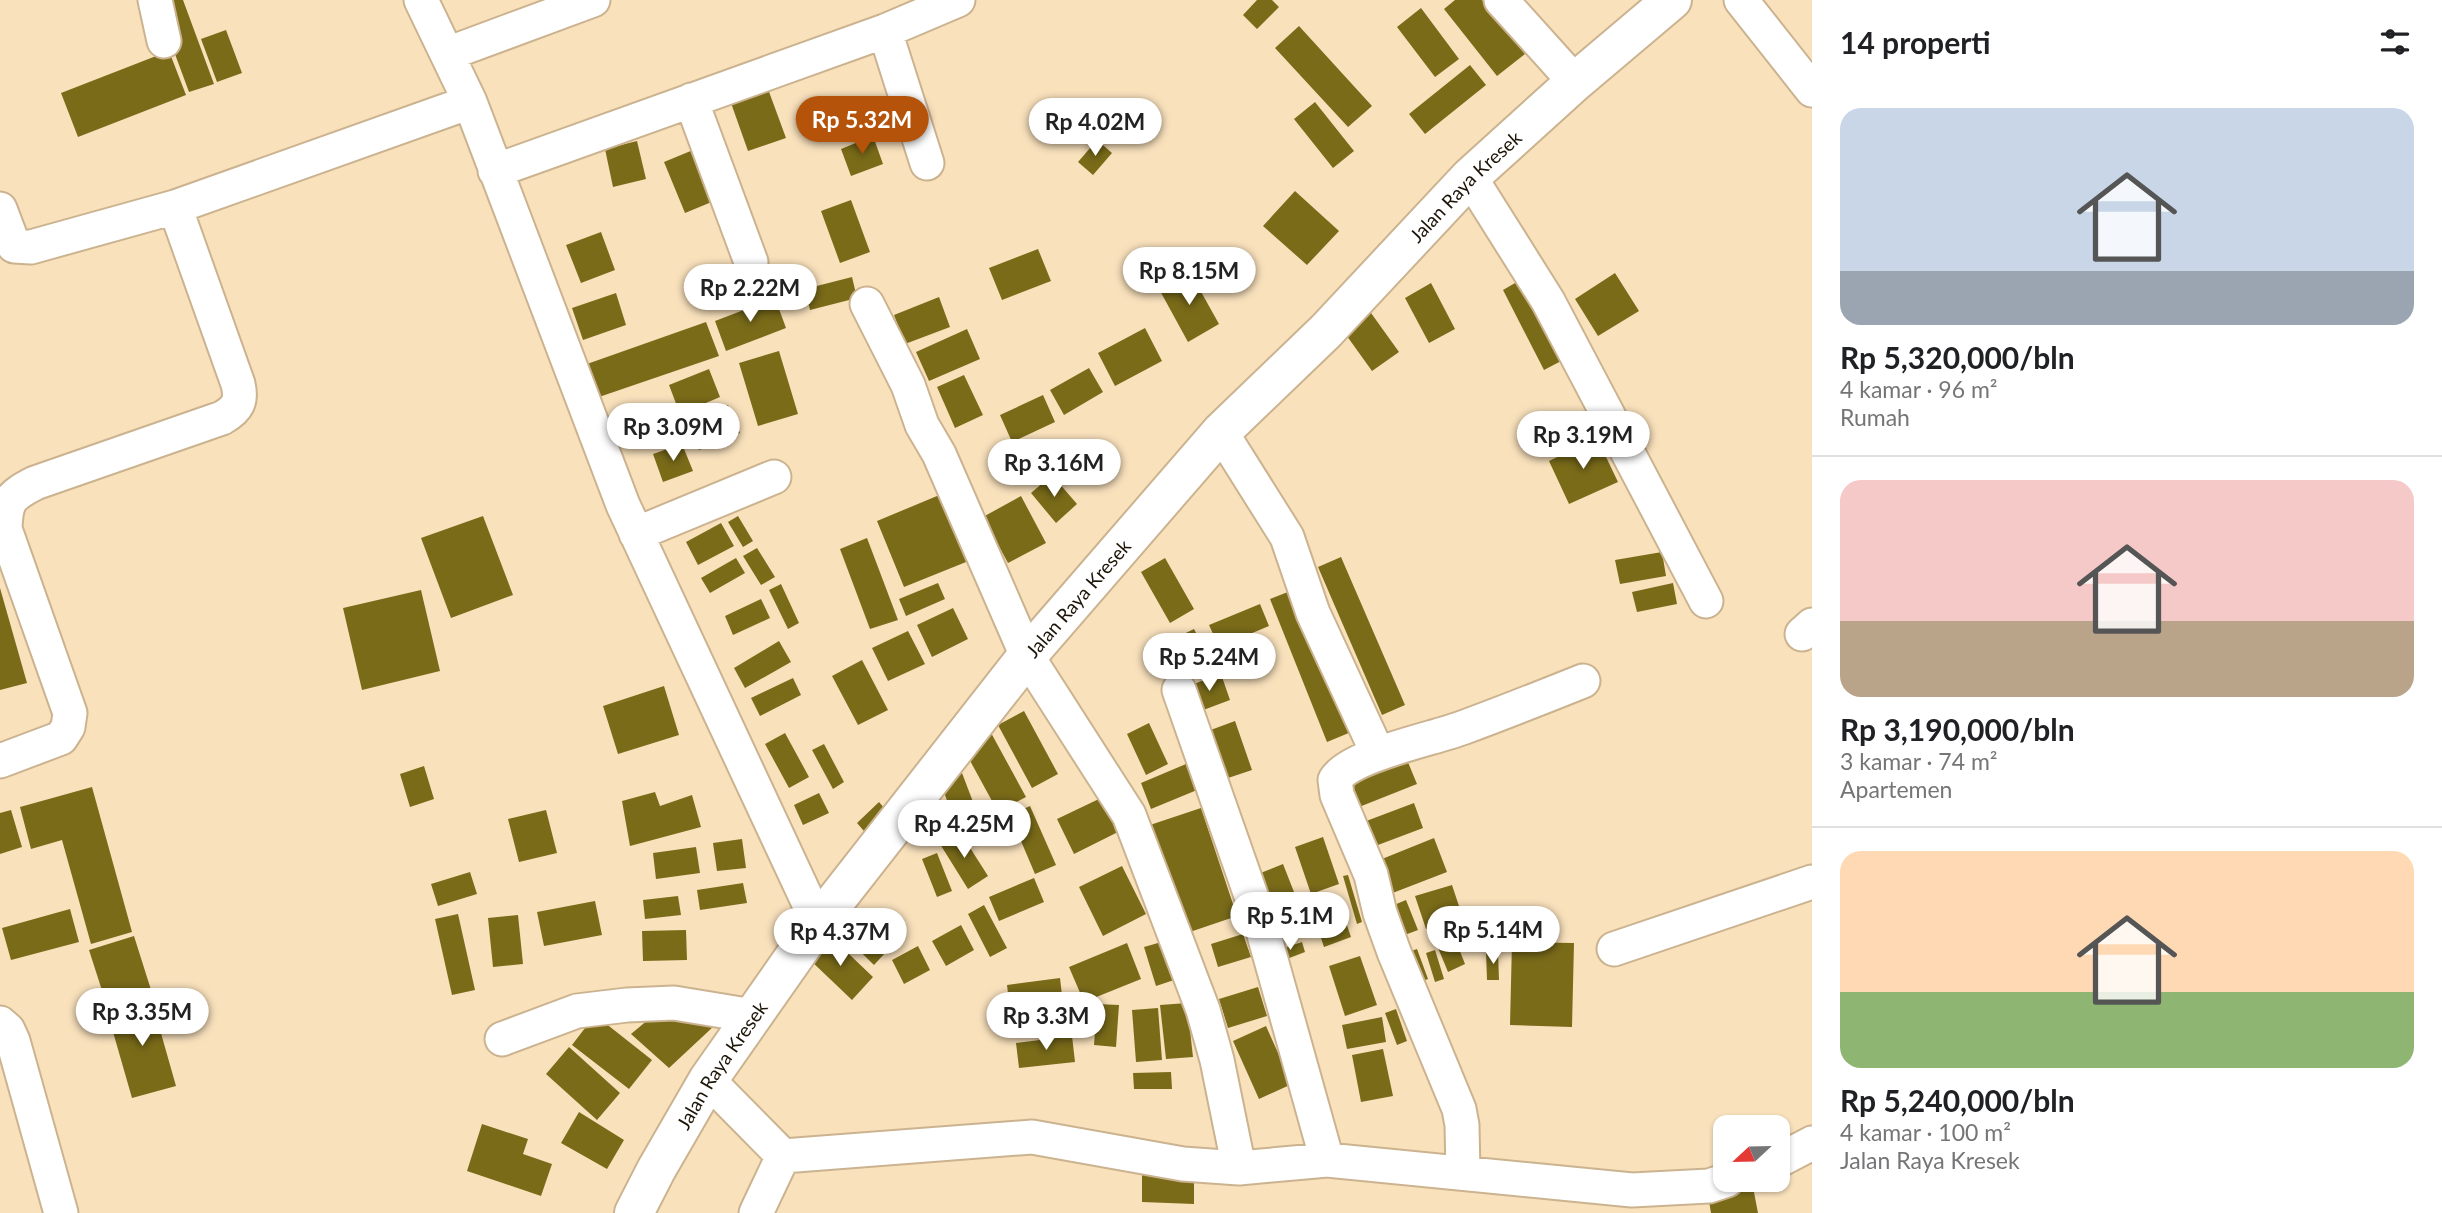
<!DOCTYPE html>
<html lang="id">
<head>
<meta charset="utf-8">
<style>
	body { margin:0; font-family:Lato,sans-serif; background:#f6f6f6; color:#202124; height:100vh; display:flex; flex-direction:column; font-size:26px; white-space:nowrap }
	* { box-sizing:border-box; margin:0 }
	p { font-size:23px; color:#757577 }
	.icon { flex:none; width:38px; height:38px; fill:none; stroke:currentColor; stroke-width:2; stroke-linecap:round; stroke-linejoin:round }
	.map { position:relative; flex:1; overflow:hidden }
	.panel { display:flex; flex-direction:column; background:#fff; width:630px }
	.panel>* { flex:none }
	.needle { width:46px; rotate:248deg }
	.buttons { position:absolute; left:1713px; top:1115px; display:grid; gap:14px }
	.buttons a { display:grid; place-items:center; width:77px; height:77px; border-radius:14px; background:#fff; box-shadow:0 2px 5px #0004; font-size:35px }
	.price { position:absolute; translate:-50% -60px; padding:0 16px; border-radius:24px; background:#fff; color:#222; font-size:23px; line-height:46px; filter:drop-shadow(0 2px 4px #0008) }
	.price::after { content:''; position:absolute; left:50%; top:42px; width:21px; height:16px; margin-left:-10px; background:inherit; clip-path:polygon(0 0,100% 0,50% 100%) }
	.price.active { background:#b45309; color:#fff }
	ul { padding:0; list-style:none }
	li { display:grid; align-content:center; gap:14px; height:371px; padding:0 28px }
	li+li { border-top:2px solid #e0e0e0 }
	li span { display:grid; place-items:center; height:217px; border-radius:21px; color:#555 }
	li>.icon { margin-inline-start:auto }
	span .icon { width:126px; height:126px; fill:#fffc; stroke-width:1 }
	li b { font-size:30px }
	h2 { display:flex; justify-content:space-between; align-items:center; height:84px; padding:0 28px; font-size:30px }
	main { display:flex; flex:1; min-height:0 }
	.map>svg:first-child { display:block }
	.building { fill:#7a6b19 }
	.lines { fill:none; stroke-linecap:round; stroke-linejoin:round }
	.minor-casing { stroke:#cbb390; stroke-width:37 }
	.secondary-casing { stroke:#cbb390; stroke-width:42 }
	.minor { stroke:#fff; stroke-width:33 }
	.secondary { stroke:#fff; stroke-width:38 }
	.labels { text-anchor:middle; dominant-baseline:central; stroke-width:5; stroke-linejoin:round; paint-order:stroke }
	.street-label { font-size:19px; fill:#1c1407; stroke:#fff }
</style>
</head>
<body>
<main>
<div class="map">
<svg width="1812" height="1213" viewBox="0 0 1812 1213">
	<rect width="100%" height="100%" fill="#f9e1bc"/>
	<path class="building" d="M 155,0 L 183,0 L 214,84 L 189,92 Z
		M 1257,0 L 1272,0 L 1279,7 L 1257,29 L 1243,15 Z
		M 1455,0 L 1482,0 L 1525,54 L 1497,76 L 1444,9 Z
		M 1421,8 L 1459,59 L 1435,77 L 1397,27 Z
		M 1299,26 L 1372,106 L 1348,127 L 1275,48 Z
		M 226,30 L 242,73 L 217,82 L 201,39 Z
		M 169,51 L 186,95 L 78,137 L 61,93 Z
		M 1470,65 L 1486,85 L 1425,134 L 1409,114 Z
		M 768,89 L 786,138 L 748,151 L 731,103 Z
		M 1315,102 L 1354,151 L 1333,168 L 1294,119 Z
		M 873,136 L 883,164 L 851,176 L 841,149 Z
		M 1097,140 L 1112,153 L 1093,175 L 1078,162 Z
		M 637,141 L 646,179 L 613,187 L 605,149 Z
		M 693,150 L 714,201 L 685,213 L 664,162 Z
		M 1295,191 L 1339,231 L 1307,265 L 1263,226 Z
		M 851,200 L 870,252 L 840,263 L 821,211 Z
		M 601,232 L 615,270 L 581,283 L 566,245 Z
		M 1038,249 L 1051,281 L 1002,300 L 989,268 Z
		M 1190,272 L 1219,324 L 1188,342 L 1159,289 Z
		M 1615,273 L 1639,311 L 1598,336 L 1575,299 Z
		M 852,277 L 857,298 L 810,310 L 805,289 Z
		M 1522,279 L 1563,360 L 1544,370 L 1503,290 Z
		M 1431,283 L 1455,329 L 1429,343 L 1405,298 Z
		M 616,293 L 626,325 L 583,340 L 572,308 Z
		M 939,297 L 950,327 L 905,344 L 894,315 Z
		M 775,298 L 786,328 L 726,351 L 715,321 Z
		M 1366,306 L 1399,352 L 1372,371 L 1339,325 Z
		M 706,322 L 719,356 L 599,397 L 587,364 Z
		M 1145,328 L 1162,361 L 1115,386 L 1098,353 Z
		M 967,329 L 980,359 L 929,381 L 916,352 Z
		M 779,351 L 798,414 L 758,426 L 739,363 Z
		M 1089,368 L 1103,392 L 1064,415 L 1050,390 Z
		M 709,369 L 720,397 L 680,414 L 669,385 Z
		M 964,375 L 983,415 L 955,428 L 937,387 Z
		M 1043,395 L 1055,422 L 1012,442 L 1000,415 Z
		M 728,405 L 740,433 L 699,450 L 688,422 Z
		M 662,409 L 673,432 L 635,448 L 625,425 Z
		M 1597,438 L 1618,482 L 1569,504 L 1549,461 Z
		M 682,444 L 693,471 L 663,482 L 653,454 Z
		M 1052,475 L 1077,504 L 1056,523 L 1031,493 Z
		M 949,491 L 976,558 L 904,587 L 877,521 Z
		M 1021,496 L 1046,543 L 1008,563 L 983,517 Z
		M 483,516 L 513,595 L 451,618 L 421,538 Z
		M 738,516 L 753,541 L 743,547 L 728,522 Z
		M 721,523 L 734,546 L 698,565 L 686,542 Z
		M 867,538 L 898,620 L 870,629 L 840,549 Z
		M 757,548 L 775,577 L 761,585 L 743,556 Z
		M 1662,552 L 1666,576 L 1620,584 L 1615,560 Z
		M 1341,557 L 1405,705 L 1382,715 L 1318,567 Z
		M 736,558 L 745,573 L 710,593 L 701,578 Z
		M 1165,558 L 1194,609 L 1170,623 L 1141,572 Z
		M 938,583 L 945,599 L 906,616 L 899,599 Z
		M 1673,583 L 1677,604 L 1637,612 L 1632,592 Z
		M 781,584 L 799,623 L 788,629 L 769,590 Z
		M 0,588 L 27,683 L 0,690 Z
		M 1298,588 L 1356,730 L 1327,742 L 1270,599 Z
		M 421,590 L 440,671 L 362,690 L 343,608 Z
		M 761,599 L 770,618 L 733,635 L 725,616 Z
		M 1260,604 L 1269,626 L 1219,647 L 1209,625 Z
		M 953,608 L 968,639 L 932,657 L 917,625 Z
		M 1194,629 L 1207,654 L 1170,673 L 1157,647 Z
		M 908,631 L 925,664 L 888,681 L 872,648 Z
		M 779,641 L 791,662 L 745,688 L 734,668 Z
		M 862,660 L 888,710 L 858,725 L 832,676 Z
		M 1221,674 L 1230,700 L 1198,712 L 1188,686 Z
		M 793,678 L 801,695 L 760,716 L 751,698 Z
		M 664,686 L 679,735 L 618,754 L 603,706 Z
		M 1024,711 L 1058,774 L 1032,788 L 998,725 Z
		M 1235,721 L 1252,770 L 1225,779 L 1208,731 Z
		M 1149,723 L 1168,764 L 1146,775 L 1127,734 Z
		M 990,731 L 1026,797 L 998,812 L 962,746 Z
		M 785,733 L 809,777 L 789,788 L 765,744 Z
		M 824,744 L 844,782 L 833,789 L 812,750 Z
		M 1405,755 L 1417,784 L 1349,811 L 1338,783 Z
		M 1186,764 L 1197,790 L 1151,809 L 1141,783 Z
		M 424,766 L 434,799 L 410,807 L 400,774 Z
		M 962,773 L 978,815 L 956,824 L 940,782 Z
		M 92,787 L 132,932 L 91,944 L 62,840 L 31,849 L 20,807 Z
		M 655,792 L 660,806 L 692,795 L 701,827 L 630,846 L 622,801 Z
		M 819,793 L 829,813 L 803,825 L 794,805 Z
		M 1101,798 L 1118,832 L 1074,854 L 1057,819 Z
		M 879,802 L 892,817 L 870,838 L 857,823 Z
		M 1414,803 L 1423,828 L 1370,848 L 1361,823 Z
		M 1030,806 L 1056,865 L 1035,874 L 1010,815 Z
		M 1201,808 L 1237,916 L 1184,934 L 1147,826 Z
		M 11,810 L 22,847 L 0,854 L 0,813 Z
		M 546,810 L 557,853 L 519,862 L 508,819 Z
		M 960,832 L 988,876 L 968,889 L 940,844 Z
		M 1323,837 L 1339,884 L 1311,894 L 1295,847 Z
		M 1434,838 L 1447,872 L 1390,894 L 1377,861 Z
		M 742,839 L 746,868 L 717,871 L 713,843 Z
		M 696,847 L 700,873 L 656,879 L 653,853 Z
		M 937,853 L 952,891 L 937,897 L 922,859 Z
		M 1283,864 L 1294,892 L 1269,902 L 1258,874 Z
		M 1122,866 L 1146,914 L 1103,936 L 1079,887 Z
		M 470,872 L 477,894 L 438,906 L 431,884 Z
		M 1348,875 L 1362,922 L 1357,924 L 1343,876 Z
		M 1034,878 L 1044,902 L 999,921 L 989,897 Z
		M 743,883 L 747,903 L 700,910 L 697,890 Z
		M 1452,885 L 1463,918 L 1426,929 L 1415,896 Z
		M 678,896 L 681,915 L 645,919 L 643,900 Z
		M 1406,900 L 1418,930 L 1394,939 L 1382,910 Z
		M 595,901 L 602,935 L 544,946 L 537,912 Z
		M 1339,902 L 1351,937 L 1324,947 L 1312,911 Z
		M 837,904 L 886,952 L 874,965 L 825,917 Z
		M 984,905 L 1007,948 L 990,957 L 968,914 Z
		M 70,909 L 79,942 L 11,960 L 2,928 Z
		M 458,914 L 475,990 L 452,995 L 435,919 Z
		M 518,915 L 523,964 L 493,967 L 488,918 Z
		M 1298,923 L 1302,936 L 1277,944 L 1272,932 Z
		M 961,925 L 974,950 L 946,966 L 932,941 Z
		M 686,930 L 687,960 L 643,961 L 642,931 Z
		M 1243,934 L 1251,957 L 1218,967 L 1211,944 Z
		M 829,935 L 873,977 L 852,1000 L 808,958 Z
		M 134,936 L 152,993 L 107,1006 L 89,950 Z
		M 1454,936 L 1465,964 L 1448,972 L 1436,943 Z
		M 1165,941 L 1177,979 L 1156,986 L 1144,947 Z
		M 1302,942 L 1305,952 L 1279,962 L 1275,951 Z
		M 1512,942 L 1574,943 L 1572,1027 L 1510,1025 Z
		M 1127,943 L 1141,979 L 1084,1002 L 1069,967 Z
		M 918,946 L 930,970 L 904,984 L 892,960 Z
		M 1417,949 L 1428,979 L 1416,984 L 1405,953 Z
		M 1435,950 L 1444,979 L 1435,982 L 1426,953 Z
		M 1498,951 L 1499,980 L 1487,980 L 1486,952 Z
		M 1360,956 L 1377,1005 L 1345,1016 L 1329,966 Z
		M 1060,978 L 1063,1004 L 1010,1010 L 1007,985 Z
		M 1258,987 L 1267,1016 L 1228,1028 L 1219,999 Z
		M 151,998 L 176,1086 L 132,1098 L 107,1011 Z
		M 1187,1003 L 1193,1057 L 1166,1059 L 1160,1005 Z
		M 1097,1004 L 1119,1005 L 1116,1047 L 1094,1045 Z
		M 1158,1008 L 1162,1060 L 1136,1062 L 1132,1010 Z
		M 1396,1009 L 1407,1041 L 1397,1045 L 1385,1013 Z
		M 655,1014 L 714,1026 L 669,1068 L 631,1034 Z
		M 595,1015 L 652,1060 L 629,1089 L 572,1045 Z
		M 1382,1017 L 1386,1042 L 1347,1049 L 1342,1025 Z
		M 1266,1026 L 1292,1084 L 1259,1099 L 1233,1041 Z
		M 1072,1036 L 1075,1062 L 1019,1068 L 1016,1043 Z
		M 569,1047 L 620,1093 L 597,1120 L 546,1074 Z
		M 1383,1049 L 1393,1096 L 1361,1102 L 1352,1055 Z
		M 1171,1072 L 1172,1089 L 1134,1089 L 1133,1073 Z
		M 579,1112 L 624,1140 L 607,1169 L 561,1143 Z
		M 482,1124 L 528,1139 L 523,1154 L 552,1164 L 541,1196 L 467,1171 Z
		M 1142,1170 L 1194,1171 L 1194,1204 L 1142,1202 Z
		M 1753,1187 L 1758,1213 L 1711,1213 L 1708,1195 Z"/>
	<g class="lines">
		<defs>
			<path id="minor" d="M 155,0 L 164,41
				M 421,0 L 470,102 L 623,505 L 818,923
				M 1501,0 L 1575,82
				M 1741,0 L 1812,90
				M 885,31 L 927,163
				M 447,54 L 593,0
				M 691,100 L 751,262
				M 495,171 L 885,31 L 958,0
				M 1470,177 L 1548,301 L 1706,601
				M 0,209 L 14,246 L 31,247 L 175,207 L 470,102
				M 867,304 L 908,385 L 922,425 L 939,454 L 1027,656 L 1129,815 L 1203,1010 L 1217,1060 L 1239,1168
				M 1221,432 L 1287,537 L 1313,613 L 1378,754
				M 636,534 L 774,477
				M 1802,634 L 1812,625
				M 1179,690 L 1261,924 L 1327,1160
				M 0,761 L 61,738 L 68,727 L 70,713 L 5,529 C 6,500 10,496 35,483 L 222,418 C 238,409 242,401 238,384 L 175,207
				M 1614,949 L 1812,882
				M 0,1023 L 8,1030 L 13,1041 L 61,1213
				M 502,1039 L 577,1011 L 627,1005 L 674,1003 L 753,1016
				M 708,1080 L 783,1156 L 1032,1137 L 1183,1164 L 1239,1168 L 1327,1160 L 1632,1190 L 1709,1186 L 1727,1180
				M 1778,1161 L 1812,1143
				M 1463,1173 L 1462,1125 L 1459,1109 L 1394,952 L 1380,913 L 1371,875 L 1337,795 L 1335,780 C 1350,755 1433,739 1462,728 C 1503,713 1543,697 1583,681
				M 756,1213 L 783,1156"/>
			<g id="secondary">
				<path id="s1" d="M 634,1213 L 656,1170 L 708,1080 L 818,923 L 1027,656 L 1221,432 L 1326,331 L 1470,177 L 1575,82 L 1672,0"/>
			</g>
		</defs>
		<use href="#minor" class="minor-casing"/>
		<use href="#secondary" class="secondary-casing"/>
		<use href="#minor" class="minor"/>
		<use href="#secondary" class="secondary"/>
	</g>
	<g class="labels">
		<g class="street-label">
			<text stroke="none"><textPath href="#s1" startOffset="1326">Jalan Raya Kresek</textPath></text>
			<text stroke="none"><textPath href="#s1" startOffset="760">Jalan Raya Kresek</textPath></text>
			<text stroke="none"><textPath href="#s1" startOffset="172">Jalan Raya Kresek</textPath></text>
		</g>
	</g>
</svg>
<div class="buttons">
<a><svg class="needle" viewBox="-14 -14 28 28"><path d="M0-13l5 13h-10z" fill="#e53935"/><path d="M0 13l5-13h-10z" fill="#757577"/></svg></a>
</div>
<b class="price active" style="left:862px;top:156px">Rp 5.32M</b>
<b class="price" style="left:1095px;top:158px">Rp 4.02M</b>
<b class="price" style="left:1189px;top:307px">Rp 8.15M</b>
<b class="price" style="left:750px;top:324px">Rp 2.22M</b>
<b class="price" style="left:673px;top:463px">Rp 3.09M</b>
<b class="price" style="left:1583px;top:471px">Rp 3.19M</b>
<b class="price" style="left:1054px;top:499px">Rp 3.16M</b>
<b class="price" style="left:1209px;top:693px">Rp 5.24M</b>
<b class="price" style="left:964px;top:860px">Rp 4.25M</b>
<b class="price" style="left:1290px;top:952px">Rp 5.1M</b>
<b class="price" style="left:1493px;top:966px">Rp 5.14M</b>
<b class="price" style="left:840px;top:968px">Rp 4.37M</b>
<b class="price" style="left:142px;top:1048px">Rp 3.35M</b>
<b class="price" style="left:1046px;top:1052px">Rp 3.3M</b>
</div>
<section class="panel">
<h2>14 properti<svg class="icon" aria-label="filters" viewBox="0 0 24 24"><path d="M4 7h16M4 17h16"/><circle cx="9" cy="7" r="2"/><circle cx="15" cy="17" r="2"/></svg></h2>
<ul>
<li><span style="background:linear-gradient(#c9d6e8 75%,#9aa5b1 0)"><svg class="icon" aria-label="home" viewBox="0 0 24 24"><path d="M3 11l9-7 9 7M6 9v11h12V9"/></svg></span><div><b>Rp 5,320,000/bln</b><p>4 kamar · 96 m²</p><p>Rumah</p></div></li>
<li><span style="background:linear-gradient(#f6c9c9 65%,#b9a48a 0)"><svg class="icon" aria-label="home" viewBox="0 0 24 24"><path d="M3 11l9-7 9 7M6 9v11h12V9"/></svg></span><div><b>Rp 3,190,000/bln</b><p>3 kamar · 74 m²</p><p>Apartemen</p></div></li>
<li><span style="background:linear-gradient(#ffd9b3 65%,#8fb573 0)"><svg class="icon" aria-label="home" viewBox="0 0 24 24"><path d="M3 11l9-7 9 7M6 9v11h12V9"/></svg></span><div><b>Rp 5,240,000/bln</b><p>4 kamar · 100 m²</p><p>Jalan Raya Kresek</p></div></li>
</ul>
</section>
</main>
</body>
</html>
